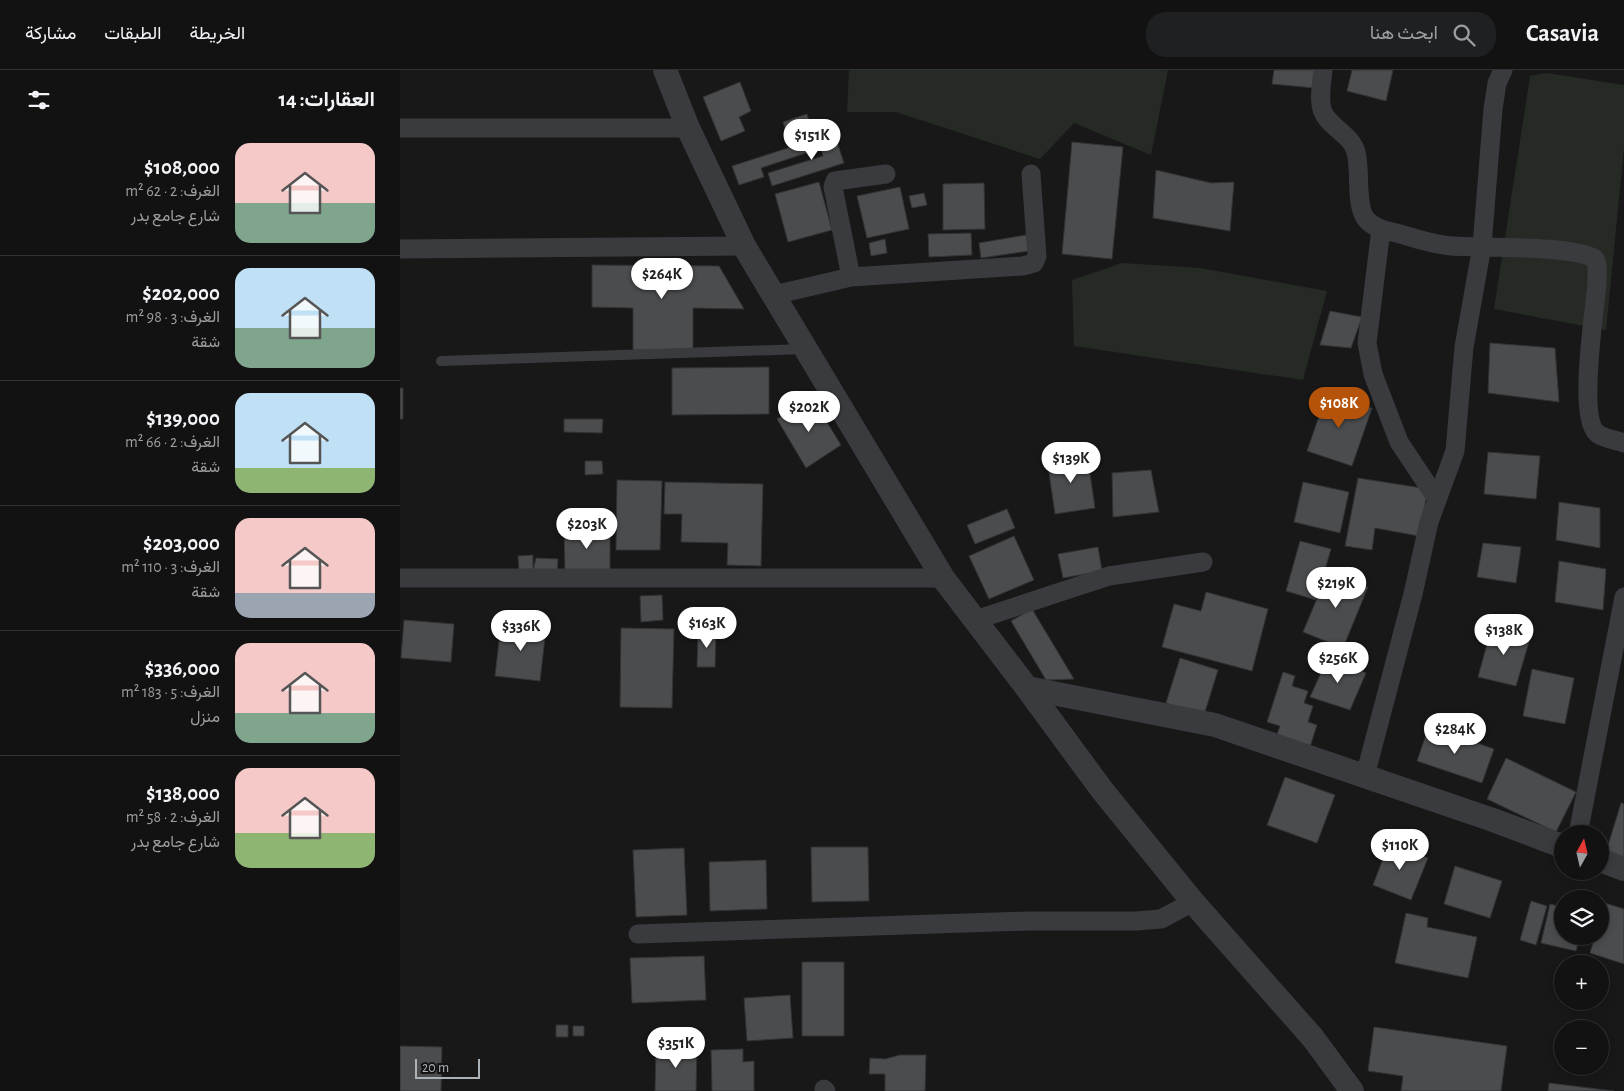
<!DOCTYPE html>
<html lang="ar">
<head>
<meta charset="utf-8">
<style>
	body { margin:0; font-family:"Alegreya Sans",Vazirmatn,sans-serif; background:#1f2021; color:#f1f3f6; direction:rtl; height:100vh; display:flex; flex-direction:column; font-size:19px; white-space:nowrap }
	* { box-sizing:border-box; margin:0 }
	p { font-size:16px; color:#9c9ea0 }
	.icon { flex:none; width:28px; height:28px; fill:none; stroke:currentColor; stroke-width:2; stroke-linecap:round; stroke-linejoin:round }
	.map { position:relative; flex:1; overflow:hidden; direction:ltr }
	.side { display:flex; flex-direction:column; background:#121213; width:400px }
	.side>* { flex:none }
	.needle { width:32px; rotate:8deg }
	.fabs { position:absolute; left:1154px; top:755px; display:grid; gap:10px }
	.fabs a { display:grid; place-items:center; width:55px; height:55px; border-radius:50%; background:#121213; box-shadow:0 2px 8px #0003,0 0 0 1px #313233; font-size:25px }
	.scale { position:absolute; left:15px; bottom:12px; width:65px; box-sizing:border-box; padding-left:5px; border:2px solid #acb3b8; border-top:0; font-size:14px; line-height:18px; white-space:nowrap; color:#acb3b8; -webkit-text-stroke:4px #131314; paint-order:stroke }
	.price { position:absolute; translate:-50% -42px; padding:0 11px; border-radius:18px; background:#fff; color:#222; font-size:16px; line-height:32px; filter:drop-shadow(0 1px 2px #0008) }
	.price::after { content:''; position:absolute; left:50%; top:30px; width:15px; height:11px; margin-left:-8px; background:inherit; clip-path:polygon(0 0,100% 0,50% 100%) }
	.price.selected { background:#b45309; color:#fff }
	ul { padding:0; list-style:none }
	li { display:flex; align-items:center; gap:15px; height:125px; padding:0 25px }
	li+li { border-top:1px solid #313233 }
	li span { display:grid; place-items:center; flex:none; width:140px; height:100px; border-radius:15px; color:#555 }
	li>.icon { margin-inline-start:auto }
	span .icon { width:60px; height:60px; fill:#fffc; stroke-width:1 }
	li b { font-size:21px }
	h2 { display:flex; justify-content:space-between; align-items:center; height:60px; padding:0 25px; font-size:21px }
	header { display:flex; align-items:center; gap:30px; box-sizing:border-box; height:70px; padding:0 25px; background:#121213; border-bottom:1px solid #313233 }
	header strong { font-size:24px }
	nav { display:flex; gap:28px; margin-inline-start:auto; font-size:18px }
	.search { width:350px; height:45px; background:#1f2021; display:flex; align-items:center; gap:12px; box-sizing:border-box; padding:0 18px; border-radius:20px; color:#9c9ea0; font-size:19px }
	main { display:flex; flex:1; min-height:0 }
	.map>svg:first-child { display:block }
	.green { fill:#252b24 }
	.building { fill:#4a4c4e; stroke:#323335 }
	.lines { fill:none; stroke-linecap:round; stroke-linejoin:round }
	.service { stroke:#393b3e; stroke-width:10 }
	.minor { stroke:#393b3e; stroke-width:19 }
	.tertiary { stroke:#393b3e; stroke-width:24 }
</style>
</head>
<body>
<header>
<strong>Casavia</strong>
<div class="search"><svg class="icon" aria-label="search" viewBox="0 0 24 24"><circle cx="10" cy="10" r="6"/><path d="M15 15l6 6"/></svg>ابحث هنا</div>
<nav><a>الخريطة</a><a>الطبقات</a><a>مشاركة</a></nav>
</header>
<main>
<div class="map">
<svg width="1224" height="1021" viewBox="0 0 1224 1021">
	<rect width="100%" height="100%" fill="#181819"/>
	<path class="green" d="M 449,0 L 768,0 L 751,85 L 674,53 L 640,89 L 496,42 L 447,42 Z
		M 1147,3 L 1224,15 L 1224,78 L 1206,260 L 1094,239 L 1130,6 Z
		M 722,193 L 800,198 L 927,221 L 903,310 L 674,276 L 672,210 Z"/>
	<path class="building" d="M 874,0 L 916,0 L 915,18 L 872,14 Z
		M 952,0 L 993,0 L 986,31 L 947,21 Z
		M 340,12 L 351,41 L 339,47 L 345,61 L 321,71 L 303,27 Z
		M 407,44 L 418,79 L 361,98 L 364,107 L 339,115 L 332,96 L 391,77 L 383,52 Z
		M 433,60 L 444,93 L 372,116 L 368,103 L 423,86 L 417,65 Z
		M 672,72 L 723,77 L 712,189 L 662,184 Z
		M 756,100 L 811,113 L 834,112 L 830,161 L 753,148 Z
		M 419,112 L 432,160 L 388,172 L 375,124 Z
		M 584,113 L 585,159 L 543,160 L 543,114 Z
		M 500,117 L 509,159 L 467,168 L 457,126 Z
		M 524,123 L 527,135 L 512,138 L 509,126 Z
		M 571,163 L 572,185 L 529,187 L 528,164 Z
		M 626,165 L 629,181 L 581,188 L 579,173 Z
		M 485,169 L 487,183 L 471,186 L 469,173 Z
		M 192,195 L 319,196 L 344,239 L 293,238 L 293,281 L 233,280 L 233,238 L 192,237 Z
		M 930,241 L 962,247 L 951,278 L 920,275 Z
		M 1090,273 L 1155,278 L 1159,332 L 1088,323 Z
		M 369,297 L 369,344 L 272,345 L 272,298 Z
		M 0,318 L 3,318 L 3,349 L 0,349 Z
		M 927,323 L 972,338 L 952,396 L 907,381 Z
		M 412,328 L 441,375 L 406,398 L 377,349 Z
		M 164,349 L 203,349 L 202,363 L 164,362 Z
		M 1088,382 L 1140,386 L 1136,429 L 1084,424 Z
		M 687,383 L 695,438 L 655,444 L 647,389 Z
		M 185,391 L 202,391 L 203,404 L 185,405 Z
		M 751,400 L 759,442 L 713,447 L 712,403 Z
		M 958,408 L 1028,419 L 1019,466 L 975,458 L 972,480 L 945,476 Z
		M 217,410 L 262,411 L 260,480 L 216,480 Z
		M 265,412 L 363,414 L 361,496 L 327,495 L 328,473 L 281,472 L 282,444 L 264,444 Z
		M 903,412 L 949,422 L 940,463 L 894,452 Z
		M 1159,432 L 1200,438 L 1200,478 L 1156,470 Z
		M 607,439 L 615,458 L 575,474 L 567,455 Z
		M 164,458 L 210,458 L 210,502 L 165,502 Z
		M 614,466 L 634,510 L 589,529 L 569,486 Z
		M 900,471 L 931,479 L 916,530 L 886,521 Z
		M 1083,473 L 1121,477 L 1116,513 L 1077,507 Z
		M 698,477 L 702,501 L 663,508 L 658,484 Z
		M 133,485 L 133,501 L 119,501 L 118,486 Z
		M 136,488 L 158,489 L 157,503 L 133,501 Z
		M 1159,491 L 1206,499 L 1203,540 L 1155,532 Z
		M 929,500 L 968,517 L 943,578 L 903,562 Z
		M 806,522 L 868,539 L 852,601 L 762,577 L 774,534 L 801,541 Z
		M 262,525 L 263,550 L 241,552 L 240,526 Z
		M 632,539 L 674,609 L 646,610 L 611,551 Z
		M 4,550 L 54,554 L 51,592 L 1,588 Z
		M 101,554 L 146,559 L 140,611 L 95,606 Z
		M 1092,556 L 1131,565 L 1116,616 L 1078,607 Z
		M 221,558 L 274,559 L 272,638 L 220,637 Z
		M 316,559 L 315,597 L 297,597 L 298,563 Z
		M 929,585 L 966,603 L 950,640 L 910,627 Z
		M 780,588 L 818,600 L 804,645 L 766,633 Z
		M 1132,599 L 1174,608 L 1165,654 L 1123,646 Z
		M 883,602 L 895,606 L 892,616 L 908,621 L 904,633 L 913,636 L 908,652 L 917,655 L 909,680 L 875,670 L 880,656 L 867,652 Z
		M 1029,656 L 1094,679 L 1082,713 L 1017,691 Z
		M 1106,688 L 1176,722 L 1156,762 L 1087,729 Z
		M 885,707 L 935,725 L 917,773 L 867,755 Z
		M 1221,733 L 1224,734 L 1224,791 L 1205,785 Z
		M 989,773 L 1028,788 L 1011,830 L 973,815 Z
		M 411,777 L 468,777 L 469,831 L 412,832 Z
		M 284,778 L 287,845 L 236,847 L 233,780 Z
		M 366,790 L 367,839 L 310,841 L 309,792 Z
		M 1055,796 L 1102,811 L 1090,848 L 1044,834 Z
		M 1131,831 L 1147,836 L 1136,875 L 1120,870 Z
		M 1205,833 L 1224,839 L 1224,894 L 1190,883 L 1195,866 L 1200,866 L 1200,849 Z
		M 1150,834 L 1162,837 L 1162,866 L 1180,866 L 1176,881 L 1141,873 Z
		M 1006,843 L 1028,848 L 1027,857 L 1077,867 L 1068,908 L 995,893 Z
		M 304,886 L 306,930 L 232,933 L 230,888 Z
		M 402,892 L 444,892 L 444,966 L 402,966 Z
		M 390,925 L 393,968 L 347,971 L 344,928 Z
		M 156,955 L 168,955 L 168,967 L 156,967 Z
		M 173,956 L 184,956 L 184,966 L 173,966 Z
		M 974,957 L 1107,976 L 1101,1021 L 1001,1021 L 1003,1006 L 968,1001 Z
		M 0,976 L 42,977 L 41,1021 L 0,1021 Z
		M 256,976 L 297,977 L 296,1021 L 255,1021 Z
		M 343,979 L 343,992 L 354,991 L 354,1021 L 312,1021 L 311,980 Z
		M 500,985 L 526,985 L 525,1021 L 485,1021 L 485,1004 L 469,1004 L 470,988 L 485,989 Z
		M 1149,1013 L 1214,1021 L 1148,1021 Z"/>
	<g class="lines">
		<path class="service" d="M 41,291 L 404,279"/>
		<path class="minor" d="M 923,0 C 922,12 918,30 923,42 C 930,58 951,64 956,82 C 961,100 955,136 966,149 C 974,159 989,161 1000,164 C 1018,169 1034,175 1052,176 C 1081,178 1174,175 1195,189 L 1197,195 L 1197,213 C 1195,239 1177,349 1198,364 C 1205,369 1216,370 1224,373
			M 0,58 L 288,58
			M 981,159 L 967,273 L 973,304 L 999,372 L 1037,429
			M 0,179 L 344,176
			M 451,207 L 433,117 L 435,111 L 486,104
			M 374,225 L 451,207 L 623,196 L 634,193 L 637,186 L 631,104
			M 0,508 L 543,508
			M 575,550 L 709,506 L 803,492
			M 965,706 L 1013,524 L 1029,452 L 1055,381 L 1064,277 L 1082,176 L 1093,39 L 1097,13 L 1103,0
			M 1178,764 L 1224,527
			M 238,864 L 628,851 L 736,851 L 761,849 L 793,832
			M 424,1019 L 426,1021"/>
		<path class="tertiary" d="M 265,0 L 288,58 L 344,176 L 543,508 L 627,618 L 702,720 L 793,832 L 913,968 L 952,1021
			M 627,618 L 815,655 L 1093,750 L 1162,776
			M 1200,790 L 1224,799"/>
	</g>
</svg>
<div class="fabs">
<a><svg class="needle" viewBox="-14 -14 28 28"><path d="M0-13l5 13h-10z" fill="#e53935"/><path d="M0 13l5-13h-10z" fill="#9c9ea0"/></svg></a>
<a><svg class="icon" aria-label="layers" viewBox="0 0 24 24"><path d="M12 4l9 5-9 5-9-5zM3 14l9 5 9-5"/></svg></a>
<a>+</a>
<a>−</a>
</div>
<div class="scale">20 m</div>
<b class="price" style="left:412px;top:91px">$151K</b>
<b class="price" style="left:262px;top:230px">$264K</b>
<b class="price selected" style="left:939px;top:359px">$108K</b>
<b class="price" style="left:409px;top:363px">$202K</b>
<b class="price" style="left:671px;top:414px">$139K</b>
<b class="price" style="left:187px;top:480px">$203K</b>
<b class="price" style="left:936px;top:539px">$219K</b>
<b class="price" style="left:307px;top:579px">$163K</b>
<b class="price" style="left:121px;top:582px">$336K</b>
<b class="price" style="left:1104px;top:586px">$138K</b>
<b class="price" style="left:938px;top:614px">$256K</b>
<b class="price" style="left:1055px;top:685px">$284K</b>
<b class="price" style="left:1000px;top:801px">$110K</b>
<b class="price" style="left:276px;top:999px">$351K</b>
</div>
<section class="side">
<h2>العقارات: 14<svg class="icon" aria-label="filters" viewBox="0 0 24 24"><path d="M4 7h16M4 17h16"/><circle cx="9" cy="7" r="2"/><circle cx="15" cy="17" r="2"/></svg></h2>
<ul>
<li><span style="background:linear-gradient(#f6c9c9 60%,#7fa58c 0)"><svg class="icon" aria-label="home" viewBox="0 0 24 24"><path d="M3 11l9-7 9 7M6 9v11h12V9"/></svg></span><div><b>$108,000</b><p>الغرف: 2 · 62 m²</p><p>شارع جامع بدر</p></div></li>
<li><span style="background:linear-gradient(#bfe0f5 60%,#7fa58c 0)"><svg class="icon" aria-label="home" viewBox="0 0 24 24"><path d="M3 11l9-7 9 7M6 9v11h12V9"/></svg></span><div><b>$202,000</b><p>الغرف: 3 · 98 m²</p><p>شقة</p></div></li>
<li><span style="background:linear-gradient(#bfe0f5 75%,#8fb573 0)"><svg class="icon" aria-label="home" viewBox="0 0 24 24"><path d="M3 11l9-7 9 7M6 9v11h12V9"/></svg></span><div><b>$139,000</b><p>الغرف: 2 · 66 m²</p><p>شقة</p></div></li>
<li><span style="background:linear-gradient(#f6c9c9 75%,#9aa5b1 0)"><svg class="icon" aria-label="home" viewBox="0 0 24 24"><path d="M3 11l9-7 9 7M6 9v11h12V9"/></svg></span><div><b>$203,000</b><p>الغرف: 3 · 110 m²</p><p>شقة</p></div></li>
<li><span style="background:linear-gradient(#f6c9c9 70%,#7fa58c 0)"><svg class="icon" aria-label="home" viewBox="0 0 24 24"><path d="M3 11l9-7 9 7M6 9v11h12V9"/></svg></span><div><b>$336,000</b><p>الغرف: 5 · 183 m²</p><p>منزل</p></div></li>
<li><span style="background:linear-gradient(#f6c9c9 65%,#8fb573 0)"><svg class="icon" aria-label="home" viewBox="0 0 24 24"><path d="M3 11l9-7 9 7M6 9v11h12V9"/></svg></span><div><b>$138,000</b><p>الغرف: 2 · 58 m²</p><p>شارع جامع بدر</p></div></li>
</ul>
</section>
</main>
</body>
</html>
